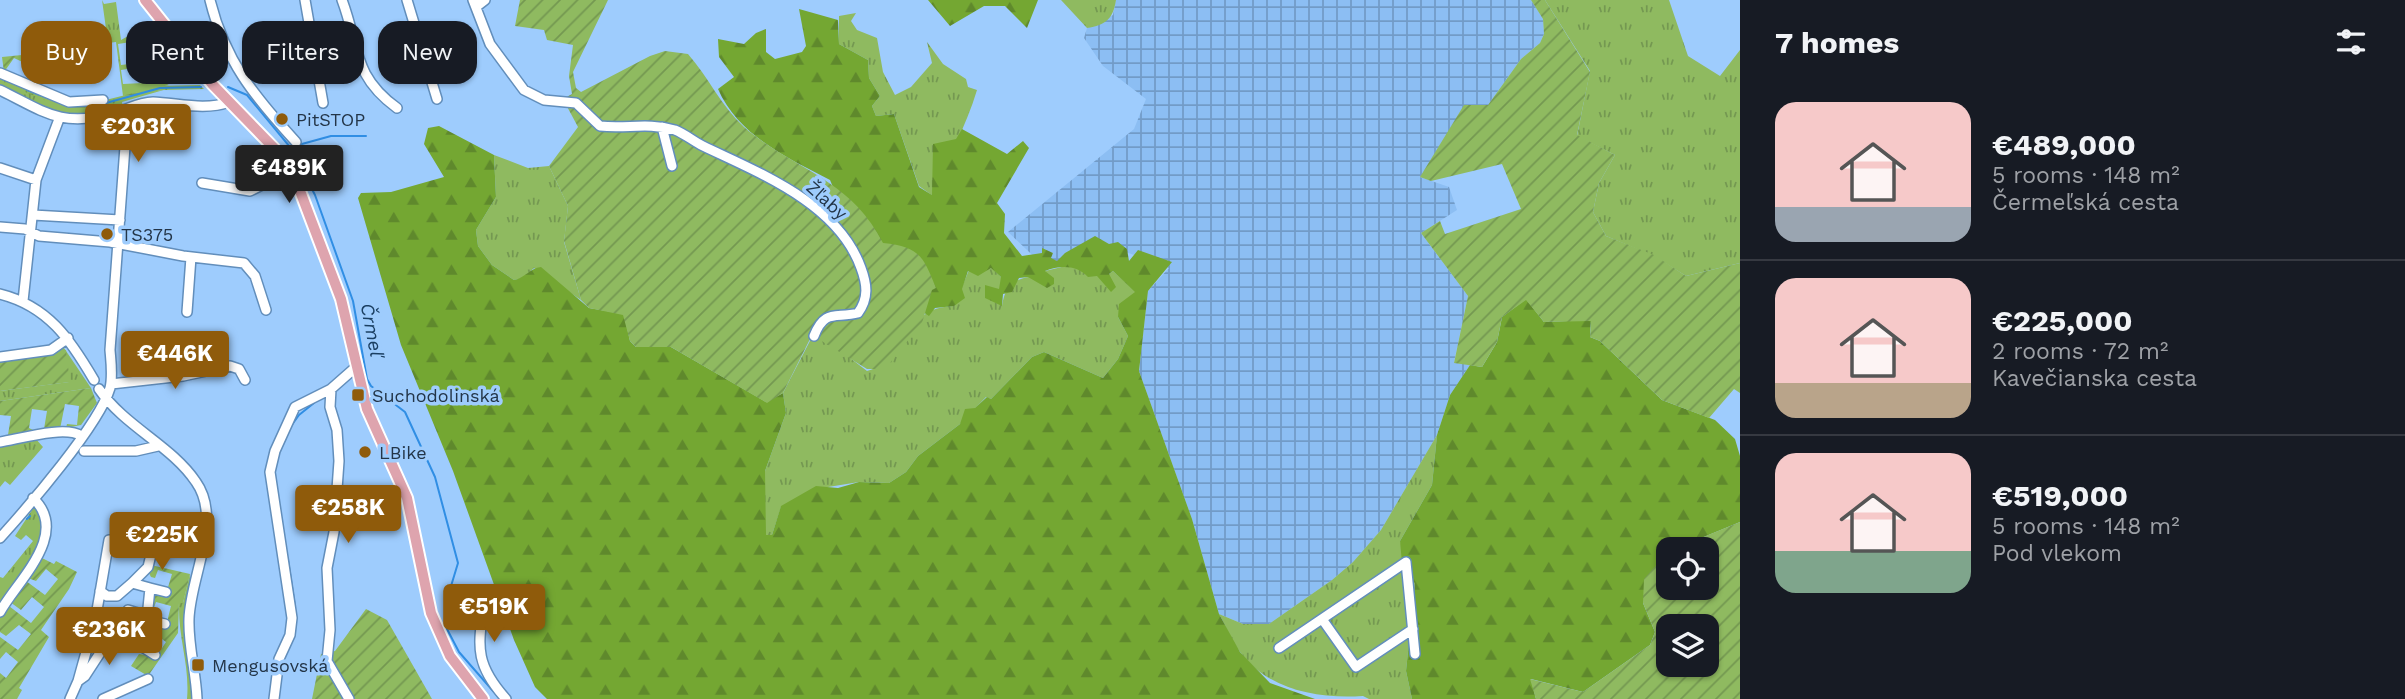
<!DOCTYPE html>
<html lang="en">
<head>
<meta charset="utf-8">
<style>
	body { margin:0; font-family:"Work Sans",sans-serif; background:#242831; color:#f1f3f6; height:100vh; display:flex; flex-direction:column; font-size:26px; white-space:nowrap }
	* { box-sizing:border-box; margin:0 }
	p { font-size:23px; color:#9ea1a6 }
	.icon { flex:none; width:38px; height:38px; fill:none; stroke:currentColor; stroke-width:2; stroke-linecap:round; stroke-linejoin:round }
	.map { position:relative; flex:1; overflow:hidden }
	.sheet { display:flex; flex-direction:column; background:#171b24; width:665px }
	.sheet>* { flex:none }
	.hud { position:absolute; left:21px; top:21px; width:665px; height:63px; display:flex; gap:14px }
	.tools { position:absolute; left:1656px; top:537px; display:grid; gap:14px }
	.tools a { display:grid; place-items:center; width:63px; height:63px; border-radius:14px; background:#171b24; box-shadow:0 2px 5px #0004; font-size:35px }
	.price { position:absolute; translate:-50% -60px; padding:0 16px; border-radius:7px; background:#8f5b0b; color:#fff; font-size:23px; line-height:46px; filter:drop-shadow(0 2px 4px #0008) }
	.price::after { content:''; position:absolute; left:50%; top:42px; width:21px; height:16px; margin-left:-10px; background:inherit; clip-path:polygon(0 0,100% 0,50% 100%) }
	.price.on { background:#222; color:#fff }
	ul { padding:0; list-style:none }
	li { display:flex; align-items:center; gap:21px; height:175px; padding:0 35px }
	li+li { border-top:2px solid #363941 }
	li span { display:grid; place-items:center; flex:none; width:196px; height:140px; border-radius:21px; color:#555 }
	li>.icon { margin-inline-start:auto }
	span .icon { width:84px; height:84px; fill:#fffc; stroke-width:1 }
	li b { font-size:30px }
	h2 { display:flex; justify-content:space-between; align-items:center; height:84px; padding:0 35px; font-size:30px }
	.tag { padding:0 24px; border-radius:21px; background:#171b24; box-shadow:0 2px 5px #0004; font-size:24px; line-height:63px }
	.tag.on { background:#8f5b0b; color:#fff }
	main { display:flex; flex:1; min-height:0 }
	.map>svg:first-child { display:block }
	.industrial { fill:url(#industrial-grid) }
	.grass { fill:url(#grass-tufts) }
	.forest { fill:url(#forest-firs) }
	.wetland { fill:url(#wetland-marsh) }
	.garden { fill:url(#garden-furrows); fill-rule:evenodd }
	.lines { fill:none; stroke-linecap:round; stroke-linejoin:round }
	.stream { stroke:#308ee4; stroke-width:2 }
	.minor-casing { stroke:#628ebb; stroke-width:12 }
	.major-casing { stroke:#fff; stroke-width:14 }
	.minor { stroke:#fff; stroke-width:9 }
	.major { stroke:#dea4ae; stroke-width:10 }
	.poi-dot { fill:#8f5b0b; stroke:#9eccfd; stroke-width:2.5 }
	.labels { text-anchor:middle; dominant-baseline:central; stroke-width:7; stroke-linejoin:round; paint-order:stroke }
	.poi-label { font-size:18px; fill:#233548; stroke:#9eccfd; text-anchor:start }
	.street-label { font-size:18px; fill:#233548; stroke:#9eccfd }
	.water-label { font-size:19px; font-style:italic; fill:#1b3f62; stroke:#9eccfd }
</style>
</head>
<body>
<main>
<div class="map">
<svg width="1740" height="699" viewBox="0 0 1740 699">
	<defs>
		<pattern id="industrial-grid" width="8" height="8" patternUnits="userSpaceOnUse" patternTransform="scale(1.75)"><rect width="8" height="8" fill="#8cbef3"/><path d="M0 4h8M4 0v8" fill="none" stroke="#729bc7"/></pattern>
		<pattern id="grass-tufts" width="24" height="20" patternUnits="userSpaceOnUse" patternTransform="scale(1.75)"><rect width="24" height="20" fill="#8fba60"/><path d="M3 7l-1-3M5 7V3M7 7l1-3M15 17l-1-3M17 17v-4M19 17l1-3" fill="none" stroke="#749851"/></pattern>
		<pattern id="forest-firs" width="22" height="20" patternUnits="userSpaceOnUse" patternTransform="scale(1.75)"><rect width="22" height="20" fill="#74a732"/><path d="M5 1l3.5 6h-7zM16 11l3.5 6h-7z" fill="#5f892c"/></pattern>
		<pattern id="wetland-marsh" width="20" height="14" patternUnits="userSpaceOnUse" patternTransform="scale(1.75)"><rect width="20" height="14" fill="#8fba60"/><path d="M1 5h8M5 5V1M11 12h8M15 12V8" fill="none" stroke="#749851"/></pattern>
		<pattern id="garden-furrows" width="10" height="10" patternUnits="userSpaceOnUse" patternTransform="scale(1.75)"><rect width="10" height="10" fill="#8fba60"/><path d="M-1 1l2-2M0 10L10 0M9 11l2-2" fill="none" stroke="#749851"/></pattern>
	</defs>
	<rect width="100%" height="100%" fill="#9eccfd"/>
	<path class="industrial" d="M 1116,0 L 1531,0 L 1543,19 L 1544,34 L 1540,43 L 1521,59 L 1488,105 L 1420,177 L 1449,187 L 1457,210 L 1421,233 L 1468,296 L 1454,362 L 1470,365 L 1450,395 L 1437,435 L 1381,530 L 1353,562 L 1332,580 L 1269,624 L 1243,624 L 1219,614 L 1192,519 L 1139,371 L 1148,291 L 1169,268 L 1115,248 L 1047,269 L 1008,232 L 1134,129 L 1146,99 L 1103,66 L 1084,38 L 1087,28 L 1113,15 Z"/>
	<path class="grass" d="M 102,0 L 104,4 L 116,2 L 121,40 L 139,30 L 137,41 L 118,44 L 121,65 L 146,62 L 146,66 L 121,70 L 123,84 L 163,82 L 169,85 L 123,96 L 116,42 L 108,43 Z
		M 1061,0 L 1116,0 C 1113,19 1106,25 1087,28 Z
		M 1545,0 L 1669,0 L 1688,56 L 1720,76 L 1740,50 L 1740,263 L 1686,276 L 1654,256 L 1606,236 L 1593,212 L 1599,183 L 1615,155 L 1577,136 L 1590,71 Z
		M 856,13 L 851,21 L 857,30 L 877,38 L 883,72 L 895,95 L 911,87 L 932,63 L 927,42 L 943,64 L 966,79 L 968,87 L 977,90 C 966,127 947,160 933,196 L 919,186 L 894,114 L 876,116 L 872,106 L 880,96 L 869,78 L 868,60 L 839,44 L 839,16 Z
		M 0,75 L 27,88 L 94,103 L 167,89 L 122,102 L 123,107 C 68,126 48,110 0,87 Z
		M 494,155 L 528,168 L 549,166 L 568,206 L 564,242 L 581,300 L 534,268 L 523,278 L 514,280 L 492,265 L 478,246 L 476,230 L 496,197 Z
		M 1066,266 L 1109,274 L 1113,271 L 1136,292 L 1118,317 L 1128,336 L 1118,359 L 1103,378 L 1044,352 L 1032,357 L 991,399 L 986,397 L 960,424 L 918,456 L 906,472 L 889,483 L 859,482 L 822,488 L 781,507 L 772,535 L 765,535 L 765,471 L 786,413 L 783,393 L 813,335 L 828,341 L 867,371 C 921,356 898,308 954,306 L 969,270 L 992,268 L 1001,277 L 1002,306 C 1006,278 1022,277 1047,275 L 1045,271 Z
		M 62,345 L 91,388 L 0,401 L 0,391 L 69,382 L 49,352 Z
		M 1437,435 L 1432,485 L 1400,541 L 1415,583 L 1406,671 L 1412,699 L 1369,699 L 1363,696 C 1317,699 1269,690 1241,653 C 1232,642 1226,626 1219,614 L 1243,624 L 1269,624 L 1332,580 L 1353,562 L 1381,530 Z
		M 35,438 L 43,447 L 10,485 L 5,481 L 0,487 L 0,444 Z
		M 34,507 C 61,538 18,581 0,608 L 0,577 L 3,578 L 33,541 L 26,535 L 21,540 L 15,536 Z
		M 190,574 L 193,699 L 187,699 C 190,665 178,639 179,603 L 183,603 Z"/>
	<path class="forest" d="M 928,0 L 1038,0 L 1027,28 L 1005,6 L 984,6 L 950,26 Z
		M 799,9 L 838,20 L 839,44 L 868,60 L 869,78 L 880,96 L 872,106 L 876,116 L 894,114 L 919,187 L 932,195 L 933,144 L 956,139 L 962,129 L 1007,154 L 1023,141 L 1029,148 L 997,203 L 1005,214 L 1004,233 L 1022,256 L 1042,253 L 1042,248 L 1053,253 L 1051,258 L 1057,261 L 1065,253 L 1095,236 L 1109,244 L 1118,242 L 1127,249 L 1129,261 L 1138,250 L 1172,262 L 1148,291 L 1139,371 L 1192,519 L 1219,614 L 1240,652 L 1270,683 L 1315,699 L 547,699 L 535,687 L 514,640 L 453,471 L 401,345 L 358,198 L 361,193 L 391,192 L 444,177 L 424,144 L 428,128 L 439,126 L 494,155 L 496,197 L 476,230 L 478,246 L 492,265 L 514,280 C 525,278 530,268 541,267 L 589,308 L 624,314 L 630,341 L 636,347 L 671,347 L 766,402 L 783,393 L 786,413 L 765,471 L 766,535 L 772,535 L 781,506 L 816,486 L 838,488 L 859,482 L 889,483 L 906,472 L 918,456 L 960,424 L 965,409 L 975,408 L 987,397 L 991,399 L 1032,357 L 1044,352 L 1103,378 L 1118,359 L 1128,336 L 1118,317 L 1119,304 L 1135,292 L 1113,271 L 1109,274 L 1116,287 L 1111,292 L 1097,276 L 1088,277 C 1077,265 1060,265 1045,271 L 1054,278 L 1054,284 L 1047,288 L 1028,277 L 1019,278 L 1012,292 L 1003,294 L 1002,306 L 985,298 L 985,285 L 999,289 L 1001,277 L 991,268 L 978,276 L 968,271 L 962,289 L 965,298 L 954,306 L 935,308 L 929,316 L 871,278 L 830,180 C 787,158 738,135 718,89 L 734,77 L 719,57 L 718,39 L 744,44 L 756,33 L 766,29 L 766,52 L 775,59 L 802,52 L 806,46 Z
		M 1526,299 L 1544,322 L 1591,320 L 1590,337 L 1600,341 L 1662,400 L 1715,420 L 1735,439 L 1740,456 L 1740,522 L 1665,553 L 1643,603 L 1655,632 L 1650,645 L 1583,692 L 1531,679 L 1536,699 L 1412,699 L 1406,671 L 1415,583 L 1403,574 L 1400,541 L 1432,485 L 1437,435 L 1450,395 L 1470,365 L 1482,367 L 1497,342 L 1502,317 Z"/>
	<path class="wetland" d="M 200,85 L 204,89 L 161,90 L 97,108 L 80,109 L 54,104 L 25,92 L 27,88 L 94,103 L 161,86 Z"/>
	<path class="garden" d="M 520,0 L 608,0 L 573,72 L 576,88 L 581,92 L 650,56 L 665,51 L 688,54 C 709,78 721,106 744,127 C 794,170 850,178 883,243 C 920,247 923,256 936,288 L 932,290 L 922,323 L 885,369 L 867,369 L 812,335 L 783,393 L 767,403 L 671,347 L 636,347 L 630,341 L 623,315 L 589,308 L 581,300 L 564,241 L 568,206 L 549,166 L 578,127 L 563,99 L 572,94 L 569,76 L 573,45 L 547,40 L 544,30 L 515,26 Z
		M 1531,0 L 1545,0 L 1590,72 L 1577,135 L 1615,155 L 1599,183 L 1593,212 L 1606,236 L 1654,255 L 1686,276 L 1740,263 L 1740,393 L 1734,389 L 1709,418 L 1662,400 L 1600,341 L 1590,337 L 1591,321 L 1544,322 L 1526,300 L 1502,317 L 1497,342 L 1482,367 L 1454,363 L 1468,296 L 1421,233 L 1440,221 L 1445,234 L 1521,209 L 1502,164 L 1431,181 L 1420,177 L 1464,105 L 1488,105 L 1521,59 L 1540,43 L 1544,34 L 1543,19 Z
		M 22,55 L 62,72 L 100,67 L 104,80 L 80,83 L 62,79 L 59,84 L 55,83 L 57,79 L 52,73 L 50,75 L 14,58 L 4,72 L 2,57 Z
		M 66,350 L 70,382 L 0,391 L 0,359 Z
		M 91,388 L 97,403 L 81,425 L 66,428 L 67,424 L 77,425 L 79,406 L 65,404 L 60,429 L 38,431 L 44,429 L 47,411 L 32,409 L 29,428 L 35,431 L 2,438 L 8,435 L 11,416 L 0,415 L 0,401 Z
		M 1740,522 L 1740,699 L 1536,699 L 1530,679 L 1583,692 L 1650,645 L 1655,632 L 1643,603 L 1644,579 L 1668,552 L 1668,588 L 1706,588 L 1706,550 L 1674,549 ZM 1668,626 L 1706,626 L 1706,665 L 1668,665 Z
		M 40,557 L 54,564 L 56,561 L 77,572 L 69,589 L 41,630 L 49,637 L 19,688 L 22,690 L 17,699 L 0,699 L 0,673 L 6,678 L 18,662 L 6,652 L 0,659 L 0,637 L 18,650 L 31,634 L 19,625 L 6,636 L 0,632 L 0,616 L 9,606 L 31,623 L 44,607 L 32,597 L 21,610 L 10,602 L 26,581 L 45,595 L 58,579 L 46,569 L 36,581 L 28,578 Z
		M 151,565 L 190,574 L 183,603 L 179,603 L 178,633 L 148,676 L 131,666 L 139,654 L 156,657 L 166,642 L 154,633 L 146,644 L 148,624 L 166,626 L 171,606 L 156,602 L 150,618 L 151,593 L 166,594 L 172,574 L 158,570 L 155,578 L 151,577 L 148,571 Z
		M 366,609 L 387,620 L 432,699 L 312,699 L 321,654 L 335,651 Z"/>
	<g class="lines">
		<path class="stream" d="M 228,87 L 247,95 L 290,147 L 315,195 L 353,301 L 367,379 L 371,386 L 405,412 L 435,477 L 458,563 L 448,596 L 447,629 L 459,652 L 500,699
			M 27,90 L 66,105
			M 106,103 L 160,88 L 201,87
			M 72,106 L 101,104
			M 291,147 L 331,136 L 366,136
			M 291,426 L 299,415 L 314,403
			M 27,519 L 30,516
			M 288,560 L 295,607"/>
		<defs>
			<path id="minor" d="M 210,0 C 225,61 254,96 296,142
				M 305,0 L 323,103
				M 342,0 C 360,48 352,75 397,108
				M 407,0 L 437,99
				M 473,0 L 490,44 L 524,90 L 544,100 L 576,103 L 600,126 C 627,129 647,122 675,130 C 685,134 693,141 703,146 C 759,173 838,203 861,268 C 867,284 869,298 858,313 C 836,319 825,308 814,336
				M 476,7 L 485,0
				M 197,67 L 223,44
				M 0,73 L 69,102 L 103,100
				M 0,90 C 45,112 60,127 112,114 C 127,110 138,102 153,102 C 178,103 205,111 229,102
				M 662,127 L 672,166
				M 0,168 L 36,180
				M 202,183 L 250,191 L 290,171
				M 33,215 L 120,220
				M 0,227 L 25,229 L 39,236 L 110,242 L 183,256 L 244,263 L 255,276 L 266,310
				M 0,294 C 48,306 70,339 94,380
				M 23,301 L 36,180 L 59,119
				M 187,312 L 191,257
				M 0,357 L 51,350 L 68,338
				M 111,384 L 183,376 L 230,366 L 239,369 L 245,380
				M 99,389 C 125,427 171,445 196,482 C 223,520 190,577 189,619 C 188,646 196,672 197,699
				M 331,389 L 330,407 L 337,430 L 339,461 L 334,532 L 327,568 L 330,630 L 327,661 L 349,699
				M 0,442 C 19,439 66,425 81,436
				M 84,451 L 136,451 L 158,446
				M 0,538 C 28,507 99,425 110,388 C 113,376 111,362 110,350 L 126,133 L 124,110
				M 132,583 L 148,567 L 155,538
				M 150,588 L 166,592
				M 485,590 C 481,640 469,658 506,699
				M 100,591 L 107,596 L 117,596 L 132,583 L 150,588 L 144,648 L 155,655
				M 0,612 C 17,581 71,534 33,498
				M 1322,619 L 1356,667 L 1413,629
				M 147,620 L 165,624
				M 1279,648 L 1406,562 L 1415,654
				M 78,681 L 96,616 L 109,540
				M 70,699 L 78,681 L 85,676 L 128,610 L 138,613
				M 103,699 L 148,679
				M 274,699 L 279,659 L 290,635 L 292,618 L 270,472 L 275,451 L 295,407 L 331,389 L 356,367"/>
			<path id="major" d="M 145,0 L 212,84 L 274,148 L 297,183 L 341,299 L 367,409 L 407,498 L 431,613 L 450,656 L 483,699"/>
		</defs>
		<use href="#minor" class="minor-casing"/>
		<use href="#major" class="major-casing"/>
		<use href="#minor" class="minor"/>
		<use href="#major" class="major"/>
	</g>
	<g class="poi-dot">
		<circle cx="282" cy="119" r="7"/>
		<circle cx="107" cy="234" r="7"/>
		<rect x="351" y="388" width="14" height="14" rx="3.5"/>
		<circle cx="365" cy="452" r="7"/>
		<rect x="191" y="658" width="14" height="14" rx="3.5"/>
	</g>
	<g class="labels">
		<g class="poi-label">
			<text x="296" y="119">PitSTOP</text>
			<text x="121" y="234">TS375</text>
			<text x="372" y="395">Suchodolinská</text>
			<text x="379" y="452">LBike</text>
			<text x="212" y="665">Mengusovská</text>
		</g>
		<g class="street-label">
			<text transform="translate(827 200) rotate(42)">Žľaby</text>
		</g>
		<g class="water-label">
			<text transform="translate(372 330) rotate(79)">Črmeľ</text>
		</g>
	</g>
</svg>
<div class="tools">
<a><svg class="icon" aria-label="locate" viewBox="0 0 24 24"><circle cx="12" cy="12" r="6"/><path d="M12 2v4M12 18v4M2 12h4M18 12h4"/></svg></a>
<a><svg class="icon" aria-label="layers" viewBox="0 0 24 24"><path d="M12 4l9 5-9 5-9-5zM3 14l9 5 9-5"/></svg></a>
</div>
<b class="price" style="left:138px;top:164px">€203K</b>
<b class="price on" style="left:289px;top:205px">€489K</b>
<b class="price" style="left:175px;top:391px">€446K</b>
<b class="price" style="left:348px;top:545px">€258K</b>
<b class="price" style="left:162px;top:572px">€225K</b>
<b class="price" style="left:494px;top:644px">€519K</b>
<b class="price" style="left:109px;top:667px">€236K</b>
<div class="hud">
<a class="tag on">Buy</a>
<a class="tag">Rent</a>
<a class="tag">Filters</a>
<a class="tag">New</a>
</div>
</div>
<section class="sheet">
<h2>7 homes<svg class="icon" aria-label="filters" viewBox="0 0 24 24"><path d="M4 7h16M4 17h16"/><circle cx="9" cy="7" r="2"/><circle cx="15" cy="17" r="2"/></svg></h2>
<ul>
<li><span style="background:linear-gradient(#f6c9c9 75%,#9aa5b1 0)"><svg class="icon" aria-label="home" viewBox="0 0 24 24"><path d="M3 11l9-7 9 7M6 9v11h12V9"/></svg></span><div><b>€489,000</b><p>5 rooms · 148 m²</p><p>Čermeľská cesta</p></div></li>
<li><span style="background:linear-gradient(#f6c9c9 75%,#b9a48a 0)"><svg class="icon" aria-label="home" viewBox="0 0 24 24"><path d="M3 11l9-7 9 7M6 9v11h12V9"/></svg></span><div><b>€225,000</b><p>2 rooms · 72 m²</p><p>Kavečianska cesta</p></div></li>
<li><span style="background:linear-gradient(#f6c9c9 70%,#7fa58c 0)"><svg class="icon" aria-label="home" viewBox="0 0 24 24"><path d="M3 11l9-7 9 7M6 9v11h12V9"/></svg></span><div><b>€519,000</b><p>5 rooms · 148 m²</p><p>Pod vlekom</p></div></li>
</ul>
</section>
</main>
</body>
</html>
